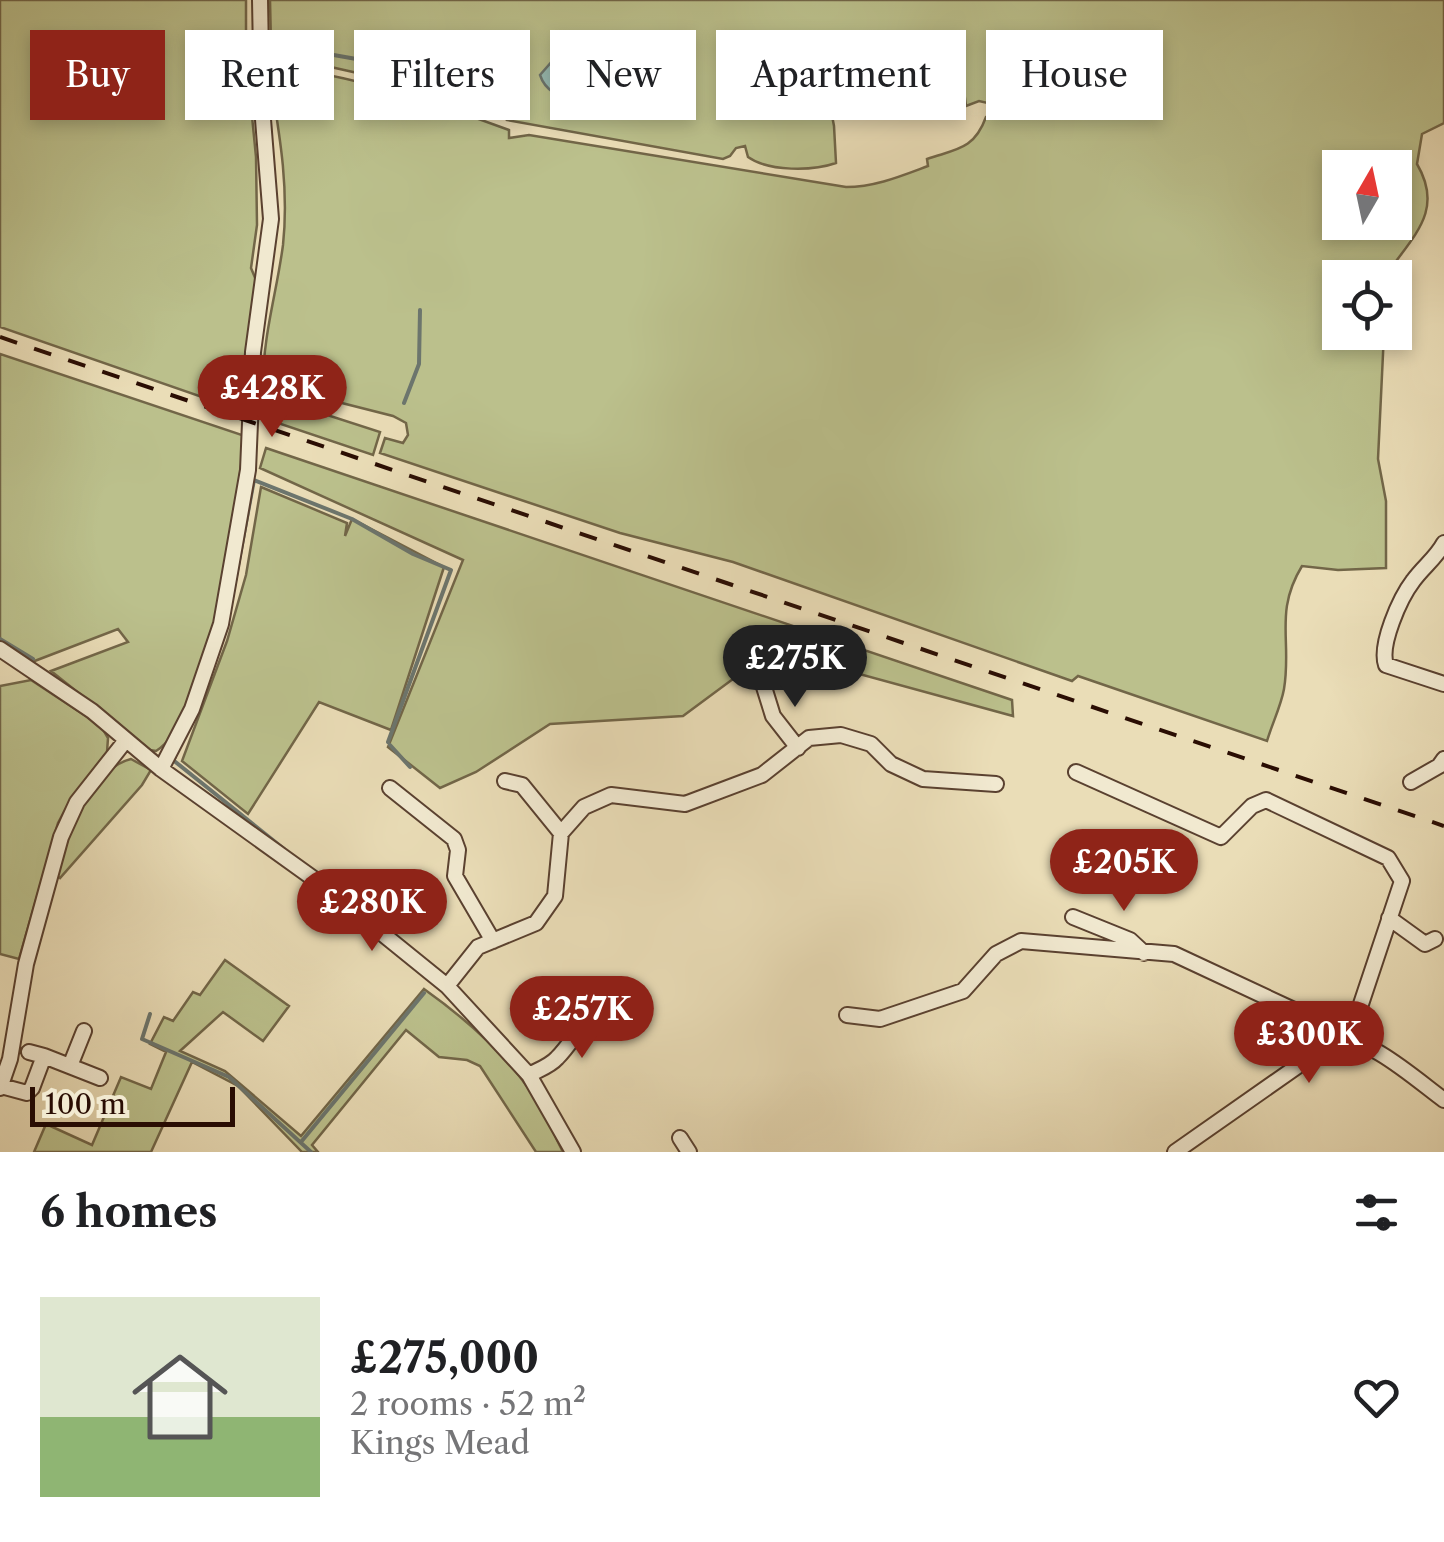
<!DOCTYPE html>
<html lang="en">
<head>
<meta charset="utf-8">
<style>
	body { margin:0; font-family:"Libre Caslon Text",serif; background:#f2f2f2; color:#202124; height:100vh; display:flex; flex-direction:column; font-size:38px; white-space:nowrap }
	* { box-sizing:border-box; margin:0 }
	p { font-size:32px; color:#757577 }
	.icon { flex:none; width:55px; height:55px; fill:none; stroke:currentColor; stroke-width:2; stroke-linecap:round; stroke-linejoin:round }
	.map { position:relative; height:1152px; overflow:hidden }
	.sheet { display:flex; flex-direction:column; background:#fff; flex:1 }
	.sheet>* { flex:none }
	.hud { position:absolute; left:30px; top:30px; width:1385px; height:90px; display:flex; gap:20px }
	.needle { width:65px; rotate:9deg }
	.buttons { position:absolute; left:1322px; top:150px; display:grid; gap:20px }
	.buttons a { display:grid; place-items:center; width:90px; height:90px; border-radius:0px; background:#fff; box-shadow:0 5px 15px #0003; font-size:50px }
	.scale { position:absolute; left:30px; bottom:25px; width:205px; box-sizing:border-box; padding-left:10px; border:5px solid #2a0d03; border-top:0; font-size:28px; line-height:35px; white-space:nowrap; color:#2a0d03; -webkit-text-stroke:8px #f1e9d0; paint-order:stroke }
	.price { position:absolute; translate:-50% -85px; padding:0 22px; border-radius:35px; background:#8f2418; color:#fff; font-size:32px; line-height:65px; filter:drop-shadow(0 2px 5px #0008) }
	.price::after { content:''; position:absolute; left:50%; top:60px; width:30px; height:22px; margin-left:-15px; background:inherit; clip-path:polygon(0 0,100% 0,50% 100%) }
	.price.on { background:#222; color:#fff }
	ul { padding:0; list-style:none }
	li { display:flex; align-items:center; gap:30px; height:250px; padding:0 40px }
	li+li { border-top:2px solid #e0e0e0 }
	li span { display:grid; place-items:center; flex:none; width:280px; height:200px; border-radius:0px; color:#555 }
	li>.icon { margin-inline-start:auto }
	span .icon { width:120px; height:120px; fill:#fffc; stroke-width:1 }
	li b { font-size:42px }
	h2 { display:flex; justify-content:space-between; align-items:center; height:120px; padding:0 40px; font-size:42px }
	.pill { padding:0 35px; border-radius:0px; background:#fff; box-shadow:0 5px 15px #0003; font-size:35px; line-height:90px }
	.pill.on { background:#8f2418; color:#fff }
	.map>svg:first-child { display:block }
	.green { fill:#bbc08c; stroke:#726648; stroke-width:2.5; fill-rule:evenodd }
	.water { fill:#98bbb3; stroke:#6c756d; stroke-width:2.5 }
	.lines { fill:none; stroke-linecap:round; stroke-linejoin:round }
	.shore { stroke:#61645b; stroke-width:2.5 }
	.stream { stroke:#6c756d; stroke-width:4 }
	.minor-casing { stroke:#5a4130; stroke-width:18 }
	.minor { stroke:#f1e9d0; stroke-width:14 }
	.rail { stroke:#2a0d03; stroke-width:4; stroke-dasharray:18 18; stroke-linecap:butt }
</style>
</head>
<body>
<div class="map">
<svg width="1444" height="1152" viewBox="0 0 1444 1152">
	<rect width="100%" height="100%" fill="#eaddb7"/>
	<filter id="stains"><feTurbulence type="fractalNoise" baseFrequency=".002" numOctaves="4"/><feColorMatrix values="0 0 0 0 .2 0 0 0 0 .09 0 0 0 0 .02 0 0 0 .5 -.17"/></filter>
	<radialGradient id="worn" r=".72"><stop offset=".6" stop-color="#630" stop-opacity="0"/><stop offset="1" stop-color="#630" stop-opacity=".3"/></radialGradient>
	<path class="green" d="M 0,0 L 246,0 L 246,55 L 256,157 L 257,225 L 251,268 L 256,280 L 244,379 L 248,413 L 0,327 Z
		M 270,0 L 1444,0 L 1444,123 L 1422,134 L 1417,164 C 1444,210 1414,235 1389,271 L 1388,277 L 1340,278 L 1340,332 L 1384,333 L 1378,459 L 1386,501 L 1386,568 L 1338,570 L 1302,566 C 1274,612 1292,641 1284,689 C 1281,706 1272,724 1267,741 L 1078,676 L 1072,681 L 733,562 L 620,533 L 380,453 L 385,438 L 403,443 L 408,435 L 406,423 L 393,416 L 263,383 C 263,336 277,291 283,245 C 289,189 280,137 271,82 L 274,72 C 317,61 463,113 509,130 L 509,138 L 529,135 L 846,187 C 875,187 901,176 928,166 L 927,159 C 956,149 974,150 986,117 L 994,114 L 988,103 L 979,101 L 966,106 L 961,68 L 918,72 L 915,55 L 831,64 L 838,87 L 827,90 L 834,126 L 836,163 C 813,171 769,172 748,157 L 745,146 L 736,148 L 730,156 L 723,159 L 507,120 L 513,88 L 442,76 L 444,98 L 362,74 L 286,57 L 274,53 L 271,44 ZM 1340,168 L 1395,168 L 1395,222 L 1340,222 Z
		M 0,354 L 245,436 C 236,503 213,715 156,751 L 150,750 L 51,671 L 128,642 L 118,629 L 32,662 L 0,643 Z
		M 269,400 L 284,401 L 380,432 L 373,455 L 257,416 L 262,402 Z
		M 266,448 L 1012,700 L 1013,716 L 772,650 L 683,716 L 550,724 L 476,772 L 440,788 L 388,747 L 463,560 L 260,468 Z
		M 261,487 L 347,523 L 345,536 L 352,519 L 444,567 L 391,730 L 319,702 L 248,814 L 182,761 L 227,641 L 246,575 Z
		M 31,680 L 101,726 L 108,738 L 107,752 L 71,799 L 58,823 L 19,959 L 0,954 L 0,686 Z
		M 131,759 L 151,770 L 142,785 L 60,878 L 57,876 C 66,839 90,769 131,759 Z
		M 225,960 L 289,1006 L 263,1041 L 223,1012 L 180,1051 L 225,1071 L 301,1136 L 424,989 C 462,1016 502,1051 529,1089 C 543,1108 552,1131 563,1152 L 536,1152 L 480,1066 L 467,1060 L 439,1057 L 406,1030 L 312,1145 L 318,1152 L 302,1152 L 238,1086 L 192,1062 L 151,1152 L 34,1152 L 46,1124 L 92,1145 L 121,1077 L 151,1089 L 166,1052 L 150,1044 L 164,1017 L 173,1021 L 193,992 L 200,995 Z"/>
	<path class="water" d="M 555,58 L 607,70 L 612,76 C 600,107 550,106 540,75 Z"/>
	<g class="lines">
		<path class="shore" d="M 559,68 L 591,75 L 594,81 C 581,94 567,88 553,79 L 552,73 Z"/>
		<path class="stream" d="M 277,45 L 430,72
			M 404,403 L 419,364 L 420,310
			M 231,603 L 254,480 L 352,519 L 413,554 L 451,570 L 388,742
			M 0,639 L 33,659
			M 390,745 L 410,767
			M 175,757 L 173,760 L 284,849
			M 150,1014 L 142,1039 L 229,1077 L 311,1152
			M 301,1142 L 424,993"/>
		<defs>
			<path id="minor" d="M 1444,543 C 1436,558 1423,567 1413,581 C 1400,598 1379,645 1386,665 L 1444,684
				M 0,649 L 92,711 L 161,769 L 321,884 L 447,986 L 529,1075 L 573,1152
				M 764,687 L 773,716 L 798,748
				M 161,769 L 192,709 L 221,624 L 248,470 L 253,352 L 271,219 L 262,107 L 260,0
				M 505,781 L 522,785 L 561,833
				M 1411,782 L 1439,766 L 1444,759
				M 390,788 L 454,839 L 458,850 L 455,876 L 493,941
				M 1073,917 L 1130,940 L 1144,953
				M 1389,918 L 1425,944 L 1435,939
				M 447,986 L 478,947 L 536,923 L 555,896 L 561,833 L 584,807 L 611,795 L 685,804 L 762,775 L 809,738 L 841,735 L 871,744 L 891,764 L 923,779 L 996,784
				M 847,1015 L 880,1019 L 963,991 L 996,954 L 1021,941 L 1174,954 L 1296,1011 L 1345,1038 L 1352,1031 L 1402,881 L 1388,858 L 1266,800 L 1252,806 L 1221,837 L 1076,772
				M 29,1052 L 44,1056
				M 70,1066 L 84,1031
				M 529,1075 C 538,1070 550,1066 557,1058 C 581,1034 584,1005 627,1011
				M 1,1086 L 27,1093 L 32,1088 L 44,1056 L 100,1078
				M 0,1088 L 10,1059 L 26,964 L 61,837 L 77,802 L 126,740
				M 680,1138 L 689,1152
				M 1175,1152 L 1335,1040 C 1365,1033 1419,1082 1444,1100"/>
		</defs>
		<use href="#minor" class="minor-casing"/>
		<use href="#minor" class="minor"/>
		<path class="rail" d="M 0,337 L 1444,826"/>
	</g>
	<rect width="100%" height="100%" filter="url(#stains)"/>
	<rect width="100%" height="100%" fill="url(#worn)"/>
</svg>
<div class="buttons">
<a><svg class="needle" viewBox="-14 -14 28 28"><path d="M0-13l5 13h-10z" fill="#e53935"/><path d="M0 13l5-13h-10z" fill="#757577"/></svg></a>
<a><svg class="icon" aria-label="locate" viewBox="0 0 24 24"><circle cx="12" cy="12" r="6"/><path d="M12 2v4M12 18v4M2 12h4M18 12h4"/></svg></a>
</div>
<div class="scale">100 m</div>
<b class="price" style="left:272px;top:440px">£428K</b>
<b class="price on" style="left:795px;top:710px">£275K</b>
<b class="price" style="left:1124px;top:914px">£205K</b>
<b class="price" style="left:372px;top:954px">£280K</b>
<b class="price" style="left:582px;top:1061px">£257K</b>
<b class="price" style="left:1309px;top:1086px">£300K</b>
<div class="hud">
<a class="pill on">Buy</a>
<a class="pill">Rent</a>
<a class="pill">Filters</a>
<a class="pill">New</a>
<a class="pill">Apartment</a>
<a class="pill">House</a>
</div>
</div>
<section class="sheet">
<h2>6 homes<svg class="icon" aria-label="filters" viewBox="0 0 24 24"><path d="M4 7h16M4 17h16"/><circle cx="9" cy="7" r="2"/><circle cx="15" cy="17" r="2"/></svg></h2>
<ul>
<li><span style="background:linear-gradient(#dfe7d0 60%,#8fb573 0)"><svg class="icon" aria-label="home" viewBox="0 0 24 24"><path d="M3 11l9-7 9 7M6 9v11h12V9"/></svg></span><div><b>£275,000</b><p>2 rooms · 52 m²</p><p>Kings Mead</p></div><svg class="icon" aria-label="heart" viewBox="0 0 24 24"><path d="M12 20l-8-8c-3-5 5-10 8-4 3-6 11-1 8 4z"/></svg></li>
</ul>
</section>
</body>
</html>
